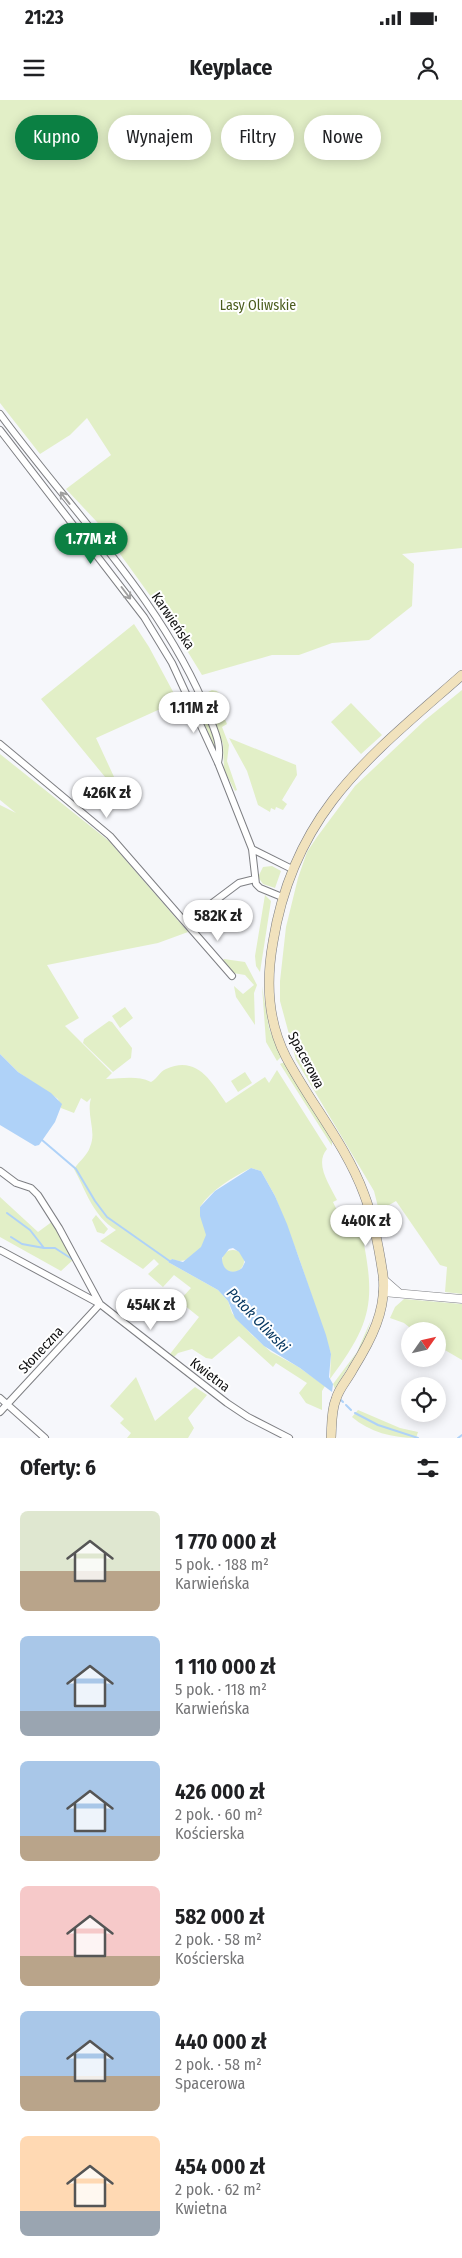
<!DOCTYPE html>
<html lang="pl">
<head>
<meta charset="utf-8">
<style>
	body { margin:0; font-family:"Fira Sans Condensed",sans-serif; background:#f2f2f2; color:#202124; height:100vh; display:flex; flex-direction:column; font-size:19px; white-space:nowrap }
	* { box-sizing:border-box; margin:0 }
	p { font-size:16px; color:#757577 }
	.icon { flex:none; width:28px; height:28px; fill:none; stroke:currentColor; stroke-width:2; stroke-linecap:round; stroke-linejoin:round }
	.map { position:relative; height:1338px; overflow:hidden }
	.sheet { display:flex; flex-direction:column; background:#fff; flex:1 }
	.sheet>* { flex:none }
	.guide { position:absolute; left:15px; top:15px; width:432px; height:45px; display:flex; gap:10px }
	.needle { width:32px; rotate:56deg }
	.controls { position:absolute; left:401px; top:1222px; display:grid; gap:10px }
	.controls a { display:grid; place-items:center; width:45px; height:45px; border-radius:50%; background:#fff; box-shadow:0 2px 12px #0003; font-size:25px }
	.price { position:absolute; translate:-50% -42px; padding:0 11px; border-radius:18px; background:#fff; color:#222; font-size:16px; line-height:32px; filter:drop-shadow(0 1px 2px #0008) }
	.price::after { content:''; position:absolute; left:50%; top:30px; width:15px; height:11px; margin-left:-8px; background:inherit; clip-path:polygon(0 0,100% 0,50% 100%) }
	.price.selected { background:#0b8043; color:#fff }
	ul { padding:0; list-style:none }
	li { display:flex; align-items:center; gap:15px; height:125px; padding:0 20px }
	li span { display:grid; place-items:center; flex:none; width:140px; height:100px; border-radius:8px; color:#555 }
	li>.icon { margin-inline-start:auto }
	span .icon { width:60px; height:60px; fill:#fffc; stroke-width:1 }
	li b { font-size:21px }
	h2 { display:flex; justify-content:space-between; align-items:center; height:60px; padding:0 20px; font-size:21px }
	.tag { padding:0 18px; border-radius:22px; background:#fff; box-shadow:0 2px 12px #0003; font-size:18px; line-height:45px }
	.tag.selected { background:#0b8043; color:#fff }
	.status { display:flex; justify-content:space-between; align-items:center; height:35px; padding:0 25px; background:#fff; direction:ltr }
	.status svg { height:14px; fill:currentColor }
	header { display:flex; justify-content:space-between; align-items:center; height:65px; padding:0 20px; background:#fff; font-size:22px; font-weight:700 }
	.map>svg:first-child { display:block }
	.green { fill:#e2efc7 }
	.water { fill:#afd2f8; fill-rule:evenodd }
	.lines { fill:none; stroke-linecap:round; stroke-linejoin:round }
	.stream { stroke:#afd2f8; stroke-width:2 }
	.minor-casing { stroke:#7e7f83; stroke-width:8 }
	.tertiary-casing { stroke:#7e7f83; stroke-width:9 }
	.secondary-casing { stroke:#7e7f83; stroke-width:10 }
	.minor { stroke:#fff; stroke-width:6 }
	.tertiary { stroke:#fff; stroke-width:8 }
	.secondary { stroke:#f1e2bd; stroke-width:9 }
	.oneway { stroke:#9f9f9f }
	.labels { text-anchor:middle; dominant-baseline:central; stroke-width:4; stroke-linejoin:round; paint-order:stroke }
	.park-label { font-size:14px; fill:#4b5c1d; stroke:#fff }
	.street-label { font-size:14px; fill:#0e0e0f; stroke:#fff }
	.water-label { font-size:15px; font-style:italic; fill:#083963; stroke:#fff }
</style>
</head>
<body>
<div class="status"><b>21:23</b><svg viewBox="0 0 49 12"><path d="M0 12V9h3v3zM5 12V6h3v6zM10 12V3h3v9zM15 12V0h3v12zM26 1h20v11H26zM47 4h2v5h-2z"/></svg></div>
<header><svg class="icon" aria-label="menu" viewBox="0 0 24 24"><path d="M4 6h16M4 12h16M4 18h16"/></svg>Keyplace<svg class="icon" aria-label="person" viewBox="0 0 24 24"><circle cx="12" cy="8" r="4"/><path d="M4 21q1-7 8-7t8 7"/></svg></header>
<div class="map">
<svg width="462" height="1338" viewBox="0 0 462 1338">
	<rect width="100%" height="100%" fill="#f6f7fb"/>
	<path class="green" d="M 0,0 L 462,0 L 462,448 L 402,454 L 414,464 L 412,506 L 369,540 L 332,543 L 299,555 L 272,555 L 202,575 L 172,526 L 97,422 L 66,389 L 111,355 L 87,318 L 70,335 L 40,354 L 0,303 Z
		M 134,524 L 149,547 L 178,601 L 96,638 L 121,692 L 119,694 L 41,599 Z
		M 212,590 L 217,591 L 220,595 L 216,598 L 227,624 L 222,627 L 229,645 L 227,661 L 237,690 L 235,691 L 224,670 L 223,644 L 205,600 L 206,593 Z
		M 462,590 L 462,1194 L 445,1192 L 447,1167 L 440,1165 L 396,1101 L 379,1111 L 374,1091 L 296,960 L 280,901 L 280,881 L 286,827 L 298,778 L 307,752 L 317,737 L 355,686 L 424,621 Z
		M 197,595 L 217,642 L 217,653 L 194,599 Z
		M 351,603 L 382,635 L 361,654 L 331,622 Z
		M 229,638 L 296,665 L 297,675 L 282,700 L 287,704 L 283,710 L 276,707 L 275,710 L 271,708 L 270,712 L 258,705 L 247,671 Z
		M 0,654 L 109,741 L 188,832 L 158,843 L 47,865 L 79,918 L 65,926 L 112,973 L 106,979 C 121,979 136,975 151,982 C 158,978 159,972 166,969 C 197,955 211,981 226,1003 L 265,977 L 269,983 L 277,970 L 327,1049 C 314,1064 330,1085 337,1100 L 333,1102 L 340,1117 L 343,1116 L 354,1124 L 360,1124 C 375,1197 376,1218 330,1279 L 331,1254 L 299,1158 L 275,1096 L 261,1071 L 251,1068 C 233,1077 211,1090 200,1107 C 202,1116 208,1130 206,1139 C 203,1153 184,1166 172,1159 L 168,1162 L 218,1190 L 228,1201 L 232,1213 L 252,1235 L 271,1252 L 297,1266 L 325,1286 L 322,1291 L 322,1310 L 306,1303 L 299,1293 L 307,1283 L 276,1263 L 273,1267 L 239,1236 L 212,1259 L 206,1258 L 192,1249 L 178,1253 L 174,1257 L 170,1254 L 199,1217 L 179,1201 L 191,1188 L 174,1175 L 163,1187 L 148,1174 L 159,1164 L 154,1159 L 143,1169 L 100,1141 L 116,1130 C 93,1116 86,1091 74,1069 C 79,1061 87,1056 90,1047 C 97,1031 86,1016 91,998 L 87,1002 L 81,998 L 74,1013 L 61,1008 L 58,999 L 18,972 L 0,954 L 0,705 L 16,713 L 0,700 Z
		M 272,766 L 281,771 L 275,788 L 263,784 L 258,777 L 263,767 Z
		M 265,795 L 271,801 L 260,872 L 256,866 L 255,856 Z
		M 224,859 L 245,862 L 257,885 L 254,893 L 255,925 L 236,897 L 234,886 L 243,894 L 254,885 L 245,875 L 233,873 L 223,860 Z
		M 262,886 L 269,928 L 281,957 L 277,961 L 266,942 Z
		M 125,907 L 133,918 L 120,928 L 112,916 Z
		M 109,921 L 112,922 L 132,948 L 131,958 L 113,972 L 83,943 L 84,939 Z
		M 282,963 L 285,963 L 332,1041 L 332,1046 L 280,964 Z
		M 245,972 L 252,983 L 238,992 L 231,981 Z
		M 0,1097 L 38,1132 L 53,1121 L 74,1159 L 61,1171 L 0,1137 Z
		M 96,1115 L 108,1129 L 104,1134 L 97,1132 L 92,1120 Z
		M222 1161a11 11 0 1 1 22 0a11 11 0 1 1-22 0Z
		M 404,1199 L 462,1204 L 462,1260 L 438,1246 L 438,1231 L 414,1231 L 404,1223 L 390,1218 L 395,1207 Z
		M 371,1220 L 365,1239 L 335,1289 L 333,1284 L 357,1252 Z
		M 136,1277 L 155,1321 L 195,1287 L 207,1295 L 188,1318 L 194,1328 L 188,1338 L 127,1338 L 131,1333 L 120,1323 L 124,1319 L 110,1306 Z
		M 358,1310 L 400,1328 L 418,1332 L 416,1338 C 393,1338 369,1332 352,1317 Z"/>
	<path class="water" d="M 0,954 L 18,972 L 51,993 L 62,1004 L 55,1022 L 39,1045 L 35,1046 L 0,1025 Z
		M 251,1068 L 261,1071 L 275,1096 L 287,1124 L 326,1235 L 331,1254 L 329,1277 L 333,1284 L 332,1292 L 300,1268 L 264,1246 L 235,1218 L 228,1201 L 218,1190 L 168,1162 L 172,1159 L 183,1162 L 201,1147 L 206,1135 L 200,1116 L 200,1107 L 215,1091 ZM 229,1149 L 233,1148 L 239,1152 L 245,1162 L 242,1168 C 232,1176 222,1170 222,1158 Z"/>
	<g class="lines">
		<path class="stream" d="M 42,1040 L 76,1069 L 95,1101 L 107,1117 L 171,1162
			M 7,1113 L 30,1130 L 44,1148 L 55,1148 L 72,1159
			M 11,1137 L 22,1144 L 44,1148
			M 341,1300 L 343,1302
			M 346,1305 L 351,1310
			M 355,1313 L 378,1325 L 418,1338
			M 458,1338 L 462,1335"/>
		<defs>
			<path id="minor" d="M 0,314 C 72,412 164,502 209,616 C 215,632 222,645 218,663
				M 0,330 L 144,517 L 172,563 L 218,663 L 252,749 L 256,784 L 260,788 L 282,797
				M 0,644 L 110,736 L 232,876
				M 252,749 L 292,769
				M 187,822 L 239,783 L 255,779
				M 0,1071 L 16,1083 L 31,1088 L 38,1095 L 59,1128 L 100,1204 L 0,1312
				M 0,1150 L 100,1204 L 227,1303 L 248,1317 L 289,1338
				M 0,1298 L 45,1338"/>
			<path id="tertiary" d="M 383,1179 L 399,1193
				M 383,1192 L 462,1199"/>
			<path id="secondary" d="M 331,1338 C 332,1325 331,1311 336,1299 C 339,1288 348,1279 353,1269 C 371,1240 387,1210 383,1175 C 379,1148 374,1120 364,1094 C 346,1045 310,1003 286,957 C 268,922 266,881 273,842 C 294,712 369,657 462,575"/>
		</defs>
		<use href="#minor" class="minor-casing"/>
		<use href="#tertiary" class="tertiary-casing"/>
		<use href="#secondary" class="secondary-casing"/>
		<use href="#minor" class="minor"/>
		<use href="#tertiary" class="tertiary"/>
		<use href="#secondary" class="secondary"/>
	</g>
	<defs><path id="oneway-shaft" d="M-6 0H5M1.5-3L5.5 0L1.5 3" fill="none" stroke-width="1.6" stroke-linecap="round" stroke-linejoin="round" transform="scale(1.25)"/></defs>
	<g class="oneway">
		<use href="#oneway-shaft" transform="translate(65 398) rotate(-128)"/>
		<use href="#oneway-shaft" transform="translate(126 493) rotate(53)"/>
	</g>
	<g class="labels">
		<g class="park-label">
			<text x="258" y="205">Lasy Oliwskie</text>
		</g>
		<g class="street-label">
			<text transform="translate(173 521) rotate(56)">Karwieńska</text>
			<text transform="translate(306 960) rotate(62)">Spacerowa</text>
			<text transform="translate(41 1250) rotate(-47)">Słoneczna</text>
			<text transform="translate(210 1275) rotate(37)">Kwietna</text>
		</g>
		<g class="water-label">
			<text transform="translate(258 1220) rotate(46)">Potok Oliwski</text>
		</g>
	</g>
</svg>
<div class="controls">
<a><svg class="needle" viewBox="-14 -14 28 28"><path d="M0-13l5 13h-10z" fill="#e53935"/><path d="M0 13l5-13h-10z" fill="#757577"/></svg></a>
<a><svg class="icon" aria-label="locate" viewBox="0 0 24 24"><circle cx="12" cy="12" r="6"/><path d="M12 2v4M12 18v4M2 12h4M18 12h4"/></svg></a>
</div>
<b class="price selected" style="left:91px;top:465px">1.77M zł</b>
<b class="price" style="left:194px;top:634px">1.11M zł</b>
<b class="price" style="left:107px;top:719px">426K zł</b>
<b class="price" style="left:218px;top:842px">582K zł</b>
<b class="price" style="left:366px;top:1147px">440K zł</b>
<b class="price" style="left:151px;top:1231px">454K zł</b>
<div class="guide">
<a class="tag selected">Kupno</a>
<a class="tag">Wynajem</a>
<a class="tag">Filtry</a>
<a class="tag">Nowe</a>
</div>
</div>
<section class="sheet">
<h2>Oferty: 6<svg class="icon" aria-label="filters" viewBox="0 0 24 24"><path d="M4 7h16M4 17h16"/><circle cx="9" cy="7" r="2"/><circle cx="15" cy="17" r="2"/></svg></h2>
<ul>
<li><span style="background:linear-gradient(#dfe7d0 60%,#b9a48a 0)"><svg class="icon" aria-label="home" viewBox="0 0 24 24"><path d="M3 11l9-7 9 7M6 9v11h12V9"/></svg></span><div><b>1 770 000 zł</b><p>5 pok. · 188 m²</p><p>Karwieńska</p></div></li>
<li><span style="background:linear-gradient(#a9c7e8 75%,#9aa5b1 0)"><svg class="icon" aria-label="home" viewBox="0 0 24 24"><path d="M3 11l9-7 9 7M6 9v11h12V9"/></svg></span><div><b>1 110 000 zł</b><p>5 pok. · 118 m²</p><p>Karwieńska</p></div></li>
<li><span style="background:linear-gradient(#a9c7e8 75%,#b9a48a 0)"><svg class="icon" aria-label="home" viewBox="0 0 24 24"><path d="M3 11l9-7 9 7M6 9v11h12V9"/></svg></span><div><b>426 000 zł</b><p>2 pok. · 60 m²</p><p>Kościerska</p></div></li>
<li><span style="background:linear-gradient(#f6c9c9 70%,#b9a48a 0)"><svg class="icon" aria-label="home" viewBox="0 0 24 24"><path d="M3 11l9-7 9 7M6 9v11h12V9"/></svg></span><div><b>582 000 zł</b><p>2 pok. · 58 m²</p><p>Kościerska</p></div></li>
<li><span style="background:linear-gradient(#a9c7e8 65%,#b9a48a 0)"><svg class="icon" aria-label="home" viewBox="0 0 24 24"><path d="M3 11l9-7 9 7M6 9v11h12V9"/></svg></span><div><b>440 000 zł</b><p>2 pok. · 58 m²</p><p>Spacerowa</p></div></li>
<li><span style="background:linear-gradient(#ffd9b3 75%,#9aa5b1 0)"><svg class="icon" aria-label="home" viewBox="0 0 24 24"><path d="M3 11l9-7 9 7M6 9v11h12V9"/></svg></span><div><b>454 000 zł</b><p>2 pok. · 62 m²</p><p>Kwietna</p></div></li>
</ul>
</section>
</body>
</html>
